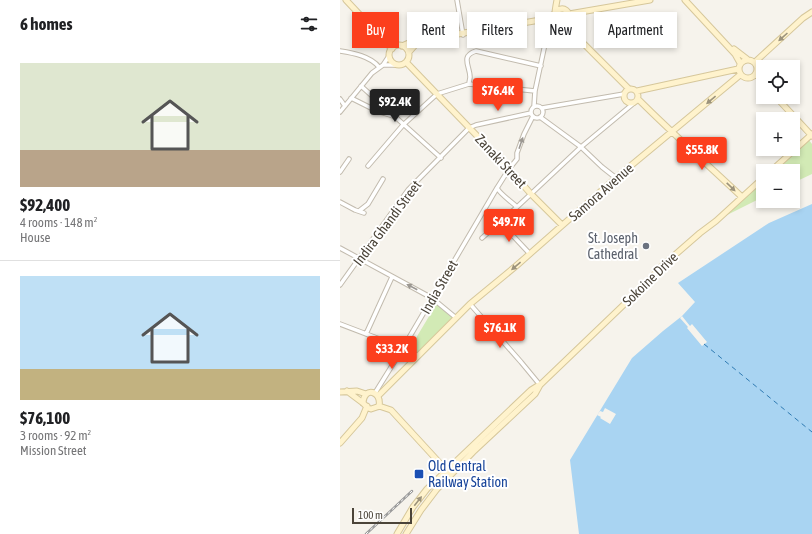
<!DOCTYPE html>
<html lang="en">
<head>
<meta charset="utf-8">
<style>
	body { margin:0; font-family:"Asap Condensed",sans-serif; background:#f2f2f2; color:#202124; height:100vh; display:flex; flex-direction:column; font-size:15px; white-space:nowrap }
	* { box-sizing:border-box; margin:0 }
	p { font-size:13px; color:#757577 }
	.icon { flex:none; width:22px; height:22px; fill:none; stroke:currentColor; stroke-width:2; stroke-linecap:round; stroke-linejoin:round }
	.map { position:relative; flex:1; overflow:hidden }
	.drawer { display:flex; flex-direction:column; background:#fff; width:340px }
	.drawer>* { flex:none }
	.hud { position:absolute; left:12px; top:12px; width:380px; height:36px; display:flex; gap:8px }
	.buttons { position:absolute; left:416px; top:60px; display:grid; gap:8px }
	.buttons a { display:grid; place-items:center; width:44px; height:44px; border-radius:0px; background:#fff; box-shadow:0 2px 6px #0003; font-size:20px }
	.scale { position:absolute; left:12px; bottom:10px; width:60px; box-sizing:border-box; padding-left:4px; border:2px solid #4b4439; border-top:0; font-size:11px; line-height:14px; white-space:nowrap; color:#4b4439; -webkit-text-stroke:3px #fff; paint-order:stroke }
	.price { position:absolute; translate:-50% -34px; padding:0 9px; border-radius:4px; background:#fc3f1d; color:#fff; font-size:13px; line-height:26px; filter:drop-shadow(0 1px 2px #0008) }
	.price::after { content:''; position:absolute; left:50%; top:24px; width:12px; height:9px; margin-left:-6px; background:inherit; clip-path:polygon(0 0,100% 0,50% 100%) }
	.price.selected { background:#222; color:#fff }
	ul { padding:0; list-style:none }
	li { display:grid; align-content:center; gap:8px; height:212px; padding:0 20px }
	li+li { border-top:1px solid #e0e0e0 }
	li span { display:grid; place-items:center; height:124px; border-radius:0px; color:#555 }
	li>.icon { margin-inline-start:auto }
	span .icon { width:72px; height:72px; fill:#fffc; stroke-width:1 }
	li b { font-size:17px }
	h2 { display:flex; justify-content:space-between; align-items:center; height:48px; padding:0 20px; font-size:17px }
	.pill { padding:0 14px; border-radius:0px; background:#fff; box-shadow:0 2px 6px #0003; font-size:14px; line-height:36px }
	.pill.selected { background:#fc3f1d; color:#fff }
	main { display:flex; flex:1; min-height:0 }
	.map>svg:first-child { display:block }
	.green { fill:#d2eab5 }
	.water { fill:#a9d4f2 }
	.pier { fill:#f6f3ec }
	.lines { fill:none; stroke-linecap:round; stroke-linejoin:round }
	.ferry { stroke:#2e7ab2; stroke-width:1; stroke-dasharray:5 4; stroke-linecap:butt }
	.street-casing { stroke:#c2bbae; stroke-width:5.5 }
	.secondary-casing { stroke:#d6c79b; stroke-width:7 }
	.street { stroke:#fff; stroke-width:3.5 }
	.secondary { stroke:#fff3cd; stroke-width:5 }
	.rail-casing { stroke:#9a9a9a; stroke-width:2.5 }
	.rail { stroke:#fff; stroke-width:1; stroke-dasharray:3; stroke-linecap:butt }
	.oneway { fill:#9c937c }
	.oneway2 { fill:#9c9892 }
	.worship-dot { fill:#6b7280; stroke:#fff; stroke-width:1.5 }
	.transit-dot { fill:#1a4fb4; stroke:#fff; stroke-width:1.5 }
	.labels { text-anchor:middle; dominant-baseline:central; stroke-width:4; stroke-linejoin:round; paint-order:stroke }
	.street-label { font-size:14px; fill:#4b4439; stroke:#fff }
	.worship-label { font-size:14px; fill:#5b616d; stroke:#fff; text-anchor:end }
	.transit-label { font-size:14px; fill:#164399; stroke:#fff; text-anchor:start }
</style>
</head>
<body>
<main>
<section class="drawer">
<h2>6 homes<svg class="icon" aria-label="filters" viewBox="0 0 24 24"><path d="M4 7h16M4 17h16"/><circle cx="9" cy="7" r="2"/><circle cx="15" cy="17" r="2"/></svg></h2>
<ul>
<li><span style="background:linear-gradient(#dfe7d0 70%,#b9a48a 0)"><svg class="icon" aria-label="home" viewBox="0 0 24 24"><path d="M3 11l9-7 9 7M6 9v11h12V9"/></svg></span><div><b>$92,400</b><p>4 rooms · 148 m²</p><p>House</p></div></li>
<li><span style="background:linear-gradient(#bfe0f5 75%,#c2b280 0)"><svg class="icon" aria-label="home" viewBox="0 0 24 24"><path d="M3 11l9-7 9 7M6 9v11h12V9"/></svg></span><div><b>$76,100</b><p>3 rooms · 92 m²</p><p>Mission Street</p></div></li>
</ul>
</section>
<div class="map">
<svg width="472" height="534" viewBox="0 0 472 534">
	<rect width="100%" height="100%" fill="#f6f3ec"/>
	<path class="green" d="M 468,139 L 472,144 L 472,174 L 453,183 L 453,171 L 433,171 Z
		M 423,180 L 423,197 L 383,217 Z
		M 97,303 L 113,317 L 77,354 L 70,348 Z"/>
	<path class="water" d="M 472,204 L 472,534 L 239,534 L 230,460 L 292,358 L 323,331 L 342,316 L 355,302 L 338,283 L 429,223 Z"/>
	<path class="pier" d="M 342,316 L 350,326 L 352,324 L 367,342 L 362,346 L 347,328 L 348,327 L 340,318 Z
		M 265,408 L 276,414 L 270,424 L 260,418 L 261,417 L 257,415 L 260,411 L 263,412 Z"/>
	<g class="lines">
		<path class="ferry" d="M 364,344 L 472,432"/>
		<defs>
			<path id="street" d="M 117,0 L 123,35
				M 0,51 C 13,53 30,56 39,67
				M 43,65 L 56,65
				M 129,84 C 129,81 130,79 130,77 C 130,66 120,56 136,51 L 201,66
				M 21,86 L 101,158
				M 11,98 L 37,111 L 53,116
				M 0,99 L 5,106
				M 194,106 L 195,91 L 208,30 L 211,24 L 216,21
				M191 112a6 6 0 1 1 12 0a6 6 0 1 1-12 0Z
				M 202,108 L 284,94
				M 0,112 L 32,73 L 43,65 L 49,56
				M 200,117 L 241,147 L 262,167 L 276,178
				M 28,166 L 63,125 L 97,94 L 129,84 L 195,91
				M 0,172 L 9,159
				M 157,188 C 161,195 171,201 177,207
				M 0,202 L 15,210 L 24,213
				M 19,211 L 28,204 L 43,179
				M 160,222 L 190,254
				M 142,238 L 177,207 L 241,147 L 294,103
				M 0,248 L 92,298 L 115,317
				M 0,285 L 68,190 L 129,128 L 136,125 L 191,113
				M 130,304 L 181,362 L 200,385
				M 0,324 L 63,348 L 78,356
				M 26,334 L 52,277
				M 35,393 L 63,348 L 157,188 L 169,169 L 177,159 L 177,153 L 184,134 L 193,116"/>
			<path id="secondary" d="M 6,0 L 52,49
				M 345,0 L 395,54 L 400,63
				M 216,11 C 224,6 231,11 228,20 C 223,24 218,24 215,19 C 214,15 216,5 217,0
				M 229,14 L 310,0
				M 204,22 L 215,19
				M 223,23 L 289,89
				M49 55a10 10 0 1 1 20 0a10 10 0 1 1-20 0Z
				M 62,46 L 71,42 L 206,19 L 214,14
				M 394,49 L 407,59
				M 69,52 L 77,43 L 82,43
				M399 69a9 9 0 1 1 18 0a9 9 0 1 1-18 0Z
				M 66,62 L 169,169 L 191,194 L 222,225
				M 415,62 L 463,18 L 472,12
				M 416,74 L 423,82
				M284 96a7 7 0 1 1 14 0a7 7 0 1 1-14 0Z
				M 297,91 L 398,69
				M 436,97 L 472,136
				M 298,99 C 332,133 367,164 402,197
				M 431,171 L 472,134
				M 7,391 L 23,403 L 28,408 L 31,409 L 37,407 L 39,406
				M 0,392 L 17,391 L 26,394
				M 38,396 L 130,304 L 176,266 L 276,178 L 400,75
				M 23,403 C 24,386 42,391 39,406
				M 39,406 L 51,410 L 108,472
				M 0,443 L 22,418 L 27,406
				M 57,534 L 73,507 L 87,489 L 191,390 L 199,385
				M 66,534 L 81,510 L 97,489 L 133,452 L 195,394 L 200,385 L 296,293 L 299,291 L 321,267 L 360,233 L 376,221 L 423,178"/>
		</defs>
		<use href="#street" class="street-casing"/>
		<use href="#secondary" class="secondary-casing"/>
		<use href="#street" class="street"/>
		<use href="#secondary" class="secondary"/>
		<defs>
			<path id="rail" d="M 26,534 L 72,491"/>
		</defs>
		<use href="#rail" class="rail-casing"/>
		<use href="#rail" class="rail"/>
	</g>
	<defs><path id="oneway-solid" d="M-6-.8H1V-3.2L6.5 0L1 3.2V.8H-6Z"/></defs>
	<g class="oneway">
		<use href="#oneway-solid" transform="translate(443 37) rotate(138)"/>
		<use href="#oneway-solid" transform="translate(371 100) rotate(140)"/>
		<use href="#oneway-solid" transform="translate(391 187) rotate(44)"/>
		<use href="#oneway-solid" transform="translate(176 266) rotate(140)"/>
		<use href="#oneway-solid" transform="translate(78 501) rotate(-52)"/>
	</g>
	<g class="oneway2">
		<use href="#oneway-solid" transform="translate(181 143) rotate(-71)"/>
		<use href="#oneway-solid" transform="translate(72 287) rotate(-152)"/>
	</g>
	<circle class="worship-dot" cx="306" cy="246" r="4"/>
	<rect class="transit-dot" x="74" y="469" width="10" height="10" rx="2"/>
	<g class="labels">
		<g class="street-label">
			<text transform="translate(161 161) rotate(47)">Zanaki Street</text>
			<text transform="translate(261 192) rotate(-41)">Samora Avenue</text>
			<text transform="translate(47 223) rotate(-53)">Indira Ghandi Street</text>
			<text transform="translate(310 279) rotate(-44)">Sokoine Drive</text>
			<text transform="translate(99 287) rotate(-60)">India Street</text>
		</g>
		<g class="worship-label">
			<text x="298" y="238">St. Joseph<tspan x="298" dy="16">Cathedral</tspan></text>
		</g>
		<g class="transit-label">
			<text x="88" y="466">Old Central<tspan x="88" dy="16">Railway Station</tspan></text>
		</g>
	</g>
</svg>
<div class="buttons">
<a><svg class="icon" aria-label="locate" viewBox="0 0 24 24"><circle cx="12" cy="12" r="6"/><path d="M12 2v4M12 18v4M2 12h4M18 12h4"/></svg></a>
<a>+</a>
<a>−</a>
</div>
<div class="scale">100 m</div>
<b class="price" style="left:158px;top:112px">$76.4K</b>
<b class="price selected" style="left:55px;top:123px">$92.4K</b>
<b class="price" style="left:362px;top:171px">$55.8K</b>
<b class="price" style="left:169px;top:243px">$49.7K</b>
<b class="price" style="left:160px;top:349px">$76.1K</b>
<b class="price" style="left:52px;top:370px">$33.2K</b>
<div class="hud">
<a class="pill selected">Buy</a>
<a class="pill">Rent</a>
<a class="pill">Filters</a>
<a class="pill">New</a>
<a class="pill">Apartment</a>
</div>
</div>
</main>
</body>
</html>
